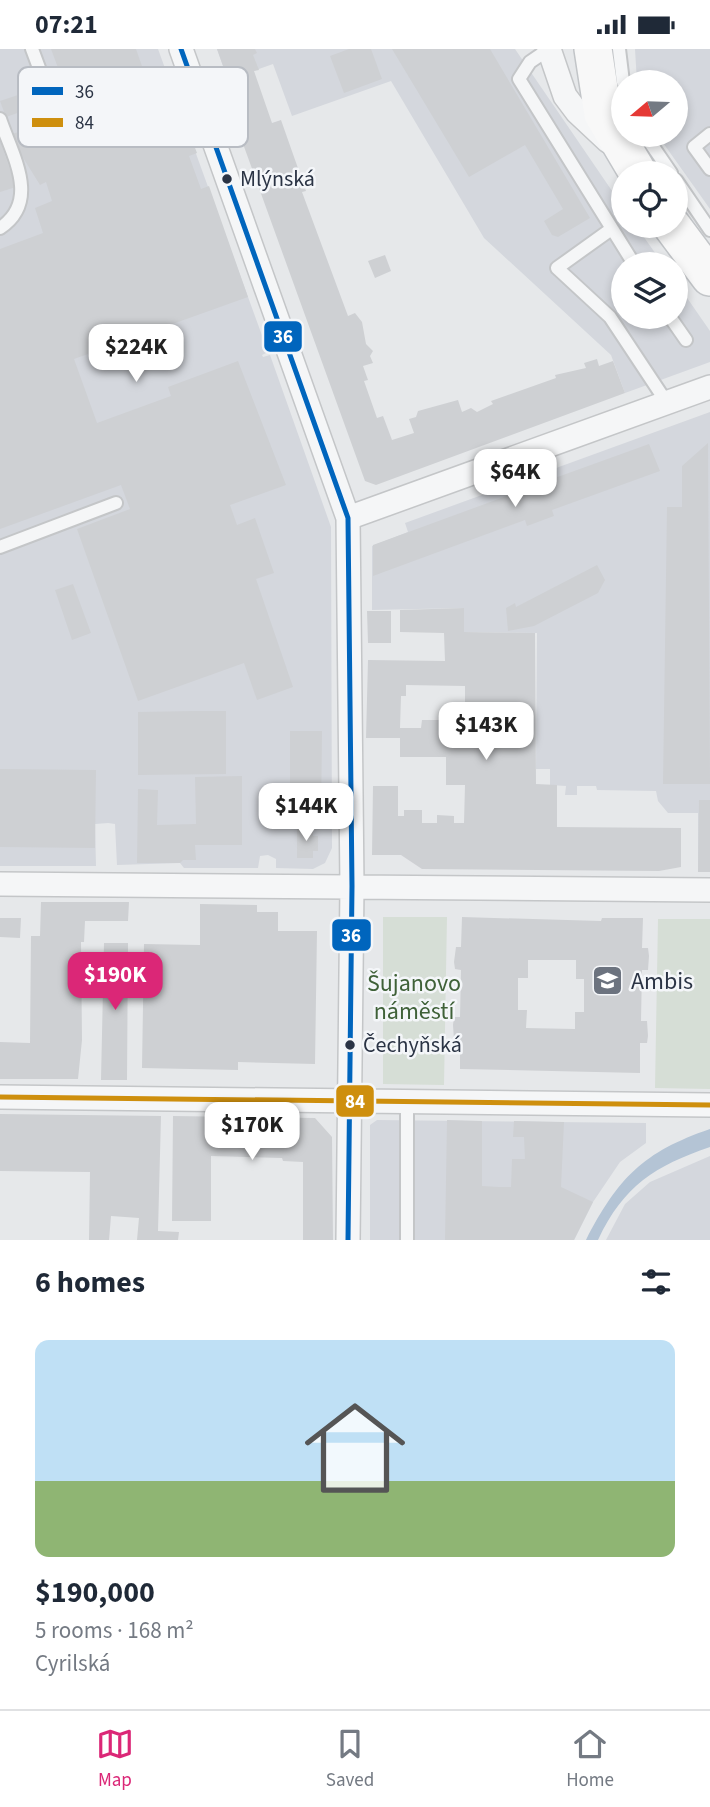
<!DOCTYPE html>
<html lang="en">
<head>
<meta charset="utf-8">
<style>
	body { margin:0; font-family:"Source Sans 3",sans-serif; background:#f2f2f3; color:#1f2937; height:100vh; display:flex; flex-direction:column; font-size:26px; white-space:nowrap }
	* { box-sizing:border-box; margin:0 }
	p { font-size:23px; color:#747a83 }
	.icon { flex:none; width:38px; height:38px; fill:none; stroke:currentColor; stroke-width:2; stroke-linecap:round; stroke-linejoin:round }
	.map { position:relative; height:1191px; overflow:hidden }
	.side { display:flex; flex-direction:column; background:#fff; flex:1 }
	.side>* { flex:none }
	.needle { width:46px; rotate:251deg }
	.controls { position:absolute; left:611px; top:21px; display:grid; gap:14px }
	.controls a { display:grid; place-items:center; width:77px; height:77px; border-radius:50%; background:#fff; box-shadow:0 4px 10px #0003; font-size:35px }
	.price { position:absolute; translate:-50% -60px; padding:0 16px; border-radius:14px; background:#fff; color:#222; font-size:23px; line-height:46px; filter:drop-shadow(0 2px 4px #0008) }
	.price::after { content:''; position:absolute; left:50%; top:42px; width:21px; height:16px; margin-left:-10px; background:inherit; clip-path:polygon(0 0,100% 0,50% 100%) }
	.price.active { background:#db2777; color:#fff }
	ul { padding:0; list-style:none }
	li { display:grid; align-content:center; gap:14px; height:371px; padding:0 35px }
	li+li { border-top:2px solid #e0e1e3 }
	li span { display:grid; place-items:center; height:217px; border-radius:14px; color:#555 }
	li>.icon { margin-inline-start:auto }
	span .icon { width:126px; height:126px; fill:#fffc; stroke-width:1 }
	li b { font-size:30px }
	h2 { display:flex; justify-content:space-between; align-items:center; height:84px; padding:0 35px; font-size:30px }
	.status { display:flex; justify-content:space-between; align-items:center; height:49px; padding:0 35px; background:#fff; direction:ltr }
	.status svg { height:19px; fill:currentColor }
	.dock { display:flex; justify-content:space-around; align-items:center; height:98px; border-top:2px solid #e0e1e3; background:#fff; font-size:19px; color:#747a83 }
	.dock a { display:grid; justify-items:center; gap:4px }
	.dock .active { color:#db2777 }
	.map>svg:first-child { display:block }
	.built { fill:#d4d7dd }
	.green { fill:#d6ded6 }
	.water { fill:#b4c4d5 }
	.building { fill:#ced0d3; fill-rule:evenodd }
	.lines { fill:none; stroke-linecap:round; stroke-linejoin:round }
	.lane-casing { stroke:#c4c6c8; stroke-width:16 }
	.street-casing { stroke:#c4c6c8; stroke-width:26 }
	.primary-casing { stroke:#c2c5c8; stroke-width:40 }
	.lane { stroke:#f5f6f7; stroke-width:12 }
	.street { stroke:#f5f6f7; stroke-width:23 }
	.primary { stroke:#f8f8f8; stroke-width:37 }
	.bus-1-casing { stroke:#f4f6f9; stroke-width:10 }
	.bus-2-casing { stroke:#f4f6f9; stroke-width:10 }
	.bus-1 { stroke:#0065bd; stroke-width:5 }
	.bus-2 { stroke:#ce8f0e; stroke-width:5 }
	.bus-dot { fill:#2b3445; stroke:#f4f6f9; stroke-width:2.5 }
	.labels { text-anchor:middle; dominant-baseline:central; stroke-width:5; stroke-linejoin:round; paint-order:stroke }
	.bus-label { font-size:22px; fill:#2b3445; stroke:#f4f6f9; text-anchor:start }
	.poi-label { font-size:24px; fill:#2b3445; stroke:#f4f6f9; text-anchor:start }
	.park-label { font-size:24px; fill:#3f6138; stroke:#f4f6f9 }
	.key { fill:#f4f6f9; stroke:#b8bcc3; stroke-width:2 }
	.key-label { font-size:19px; fill:#2b3445 }
	.line-badge { stroke:#f4f6f9; stroke-width:2.5 }
	.badge-label { font-size:19px; text-anchor:middle; font-weight:bold; fill:#fff }
</style>
</head>
<body>
<div class="status"><b>07:21</b><svg viewBox="0 0 49 12"><path d="M0 12V9h3v3zM5 12V6h3v6zM10 12V3h3v9zM15 12V0h3v12zM26 1h20v11H26zM47 4h2v5h-2z"/></svg></div>
<div class="map">
<svg width="710" height="1191" viewBox="0 0 710 1191">
	<rect width="100%" height="100%" fill="#e6e8ea"/>
	<path class="built" d="M 0,0 L 158,0 L 268,303 L 262,306 L 263,308 L 270,306 L 331,478 L 332,799 L 325,814 L 313,820 L 276,819 L 276,810 L 268,806 L 260,807 L 258,819 L 184,819 L 180,814 L 117,816 L 115,775 L 108,774 L 95,775 L 96,817 L 0,817 Z
		M 217,0 L 515,0 L 623,158 L 623,177 L 636,177 L 663,215 L 623,215 L 623,268 L 676,268 L 676,233 L 710,282 L 710,313 L 625,344 L 611,306 L 484,189 L 391,32 L 292,67 L 273,15 L 228,31 Z
		M 635,0 L 710,0 L 710,160 L 661,91 L 660,86 L 676,86 L 676,33 L 637,33 Z
		M 710,363 L 710,823 L 698,823 L 698,764 L 668,764 L 658,752 L 656,742 L 597,741 L 596,737 L 577,737 L 577,746 L 565,746 L 566,737 L 550,736 L 550,720 L 536,720 L 537,584 L 464,583 L 464,559 L 372,561 L 372,497 L 408,483 L 405,474 Z
		M 377,1071 L 646,1074 L 646,1094 L 620,1113 L 593,1153 L 574,1191 L 370,1191 L 370,1076 Z
		M 710,1107 L 710,1191 L 606,1191 L 625,1155 L 650,1133 Z"/>
	<path class="green" d="M 383,868 L 447,868 L 444,1036 L 383,1035 Z
		M 658,870 L 710,870 L 710,1040 L 655,1039 Z"/>
	<path class="water" d="M 710,1080 L 710,1098 C 655,1117 624,1136 598,1191 L 586,1191 C 618,1129 643,1103 710,1080 Z"/>
	<path class="building" d="M 51,0 L 136,0 L 151,43 L 171,36 L 197,104 L 189,107 L 201,140 L 209,137 L 248,248 L 125,292 L 126,295 L 90,309 L 88,305 L 74,310 L 97,374 L 171,347 L 168,338 L 238,312 L 286,436 L 230,456 L 237,476 L 255,469 L 274,524 L 256,530 L 293,638 L 257,651 L 244,614 L 138,652 L 77,480 L 130,460 L 121,436 L 0,480 L 0,200 L 43,184 L 35,159 L 52,152 L 46,133 L 40,136 L 9,86 L 46,74 L 49,83 L 65,78 L 61,65 L 89,55 L 93,66 L 107,61 L 97,32 L 67,43 Z
		M 217,0 L 255,0 L 257,4 L 253,6 L 259,21 L 254,22 L 272,74 L 281,71 L 306,142 L 302,143 L 348,267 L 355,264 L 362,273 L 366,295 L 373,302 L 370,307 L 373,314 L 363,317 L 368,331 L 364,332 L 377,369 L 383,367 L 392,391 L 414,384 L 409,370 L 416,368 L 418,362 L 458,351 L 462,363 L 471,359 L 477,363 L 493,355 L 491,352 L 556,329 L 555,326 L 586,319 L 584,314 L 597,310 L 599,317 L 613,312 L 625,344 L 376,436 L 365,432 L 221,34 L 228,31 Z
		M 349,0 L 371,0 L 382,30 L 344,44 L 330,7 Z
		M 392,0 L 490,0 L 590,169 L 558,188 L 552,186 L 544,172 L 563,160 L 525,96 L 469,128 Z
		M 24,44 L 29,60 L 6,68 L 0,52 Z
		M 0,92 L 16,138 L 0,143 Z
		M 385,206 L 391,222 L 375,229 L 368,212 Z
		M 708,394 L 710,735 L 663,735 L 667,458 L 682,458 L 682,417 Z
		M 649,395 L 660,422 L 552,461 L 554,467 L 527,477 L 525,471 L 373,527 L 373,496 L 515,444 L 514,440 L 540,431 L 541,434 Z
		M 597,516 L 605,531 L 598,544 L 534,577 L 508,582 L 506,559 L 515,554 L 516,558 Z
		M 73,535 L 91,584 L 72,591 L 55,541 Z
		M 464,559 L 464,583 L 535,584 L 536,735 L 557,736 L 557,778 L 681,779 L 681,818 L 659,822 L 422,820 L 401,806 L 372,806 L 373,737 L 398,737 L 398,767 L 404,767 L 404,761 L 422,761 L 422,774 L 437,774 L 437,766 L 454,767 L 454,774 L 464,774 L 465,736 L 446,736 L 446,708 L 400,708 L 400,689 L 366,689 L 368,611 L 445,612 L 444,584 L 400,583 L 400,561 ZM 406,636 L 465,637 L 465,671 L 422,671 L 421,679 L 400,679 L 401,647 L 406,647 Z
		M 367,562 L 391,562 L 391,594 L 368,594 Z
		M 195,662 L 226,662 L 226,725 L 138,726 L 138,663 Z
		M 290,682 L 322,682 L 321,770 L 290,770 Z
		M 0,720 L 96,721 L 95,799 L 0,798 Z
		M 242,727 L 242,796 L 195,796 L 196,811 L 183,811 L 180,814 L 137,814 L 138,740 L 158,741 L 157,776 L 196,775 L 195,728 Z
		M 699,751 L 710,751 L 710,823 L 698,823 Z
		M 297,779 L 313,779 L 313,787 L 318,787 L 318,802 L 313,802 L 313,809 L 297,809 Z
		M 41,853 L 129,853 L 128,872 L 85,872 L 84,893 L 81,893 L 82,991 L 78,1030 L 0,1030 L 0,993 L 30,994 L 31,887 L 40,887 Z
		M 200,855 L 257,856 L 257,863 L 278,863 L 278,882 L 317,882 L 315,1015 L 238,1013 L 238,1021 L 142,1019 L 144,895 L 200,896 Z
		M 462,868 L 601,872 L 602,869 L 643,869 L 642,899 L 648,899 L 649,907 L 648,921 L 642,921 L 641,972 L 647,972 L 648,987 L 647,994 L 640,994 L 640,1024 L 460,1020 L 460,991 L 454,991 L 453,976 L 454,968 L 460,968 L 461,921 L 455,920 L 454,913 L 456,898 L 461,898 ZM 528,911 L 576,911 L 576,930 L 584,930 L 584,963 L 575,963 L 575,980 L 526,979 L 527,961 L 518,961 L 518,929 L 528,929 Z
		M 0,869 L 21,869 L 20,889 L 0,888 Z
		M 104,894 L 128,894 L 127,1031 L 101,1031 Z
		M 0,1065 L 161,1067 L 158,1182 L 179,1183 L 178,1191 L 137,1191 L 139,1169 L 111,1167 L 109,1191 L 89,1191 L 90,1123 L 0,1122 Z
		M 173,1067 L 315,1069 L 332,1088 L 333,1191 L 303,1191 L 303,1113 L 283,1112 L 282,1109 L 211,1107 L 211,1172 L 172,1172 Z
		M 447,1071 L 482,1072 L 482,1137 L 499,1138 L 511,1138 L 512,1110 L 525,1110 L 524,1088 L 513,1088 L 514,1072 L 564,1073 L 561,1138 L 593,1153 L 574,1191 L 445,1191 Z"/>
	<g class="lines">
		<defs>
			<path id="lane" d="M 32,0 L 45,35
				M 549,0 L 530,13 L 519,30 L 634,215
				M 619,0 L 623,33
				M 0,70 C 12,106 41,152 0,179
				M 710,85 L 694,98 L 710,120
				M 645,86 L 671,124
				M 676,131 L 710,181
				M 610,181 L 557,219 L 610,268 L 667,354
				M 670,268 L 686,291
				M 0,498 L 116,454
				M 407,1052 L 407,1191"/>
			<path id="street" d="M 181,0 L 348,469 L 352,837 L 348,1191
				M 549,0 L 565,47 L 577,63 L 608,92
				M 348,469 L 710,338
				M 0,835 L 710,841
				M 0,1048 L 710,1056"/>
			<path id="primary" d="M 593,0 L 603,65 L 638,124
				M 672,177 L 710,228"/>
		</defs>
		<use href="#lane" class="lane-casing"/>
		<use href="#street" class="street-casing"/>
		<use href="#primary" class="primary-casing"/>
		<use href="#lane" class="lane"/>
		<use href="#street" class="street"/>
		<use href="#primary" class="primary"/>
		<defs>
			<path id="bus-1" d="M 181,0 L 348,469 L 352,837 L 348,1191"/>
			<path id="bus-2" d="M 0,1048 L 710,1056"/>
		</defs>
		<use href="#bus-1" class="bus-1-casing"/>
		<use href="#bus-2" class="bus-2-casing"/>
		<use href="#bus-1" class="bus-1"/>
		<use href="#bus-2" class="bus-2"/>
	</g>
	<defs>
		<symbol id="university-square" viewBox="-11 -11 22 22"><rect x="-9" y="-9" width="18" height="18" rx="4" fill="#6c737f" stroke="#f4f6f9"/><path d="M0-5L7-2L0 1L-7-2ZM-4 1L0 2.5L4 1V4Q0 6-4 4Z" fill="#fff"/></symbol>
	</defs>
	<g fill-rule="evenodd">
		<use href="#university-square" x="590" y="914" width="35" height="35"/>
	</g>
	<g class="bus-dot">
		<circle cx="227" cy="130" r="6"/>
		<circle cx="350" cy="996" r="6"/>
	</g>
	<g class="labels">
		<g class="bus-label">
			<text x="240" y="130">Mlýnská</text>
			<text x="363" y="996">Čechyňská</text>
		</g>
		<g class="poi-label">
			<text x="631" y="932">Ambis</text>
		</g>
		<g class="park-label">
			<text x="414" y="934">Šujanovo<tspan x="414" dy="28">náměstí</tspan></text>
		</g>
	</g>
	<rect x="18" y="18" width="230" height="80" rx="10" class="key"/>
	<rect x="32" y="38" width="31" height="8" fill="#0065bd"/>
	<rect x="32" y="69" width="31" height="9" fill="#ce8f0e"/>
	<g class="key-label">
		<text x="75" y="49">36</text>
		<text x="75" y="80">84</text>
	</g>
	<g class="line-badge">
		<rect x="263" y="271" width="40" height="33" rx="7" fill="#0065bd"/>
		<rect x="331" y="869" width="41" height="34" rx="7" fill="#0065bd"/>
		<rect x="335" y="1035" width="40" height="34" rx="7" fill="#ce8f0e"/>
	</g>
	<g class="badge-label">
		<text x="283" y="294">36</text>
		<text x="351" y="893">36</text>
		<text x="355" y="1059">84</text>
	</g>
</svg>
<div class="controls">
<a><svg class="needle" viewBox="-14 -14 28 28"><path d="M0-13l5 13h-10z" fill="#e53935"/><path d="M0 13l5-13h-10z" fill="#747a83"/></svg></a>
<a><svg class="icon" aria-label="locate" viewBox="0 0 24 24"><circle cx="12" cy="12" r="6"/><path d="M12 2v4M12 18v4M2 12h4M18 12h4"/></svg></a>
<a><svg class="icon" aria-label="layers" viewBox="0 0 24 24"><path d="M12 4l9 5-9 5-9-5zM3 14l9 5 9-5"/></svg></a>
</div>
<b class="price" style="left:136px;top:335px">$224K</b>
<b class="price" style="left:515px;top:460px">$64K</b>
<b class="price" style="left:486px;top:713px">$143K</b>
<b class="price" style="left:306px;top:794px">$144K</b>
<b class="price active" style="left:115px;top:963px">$190K</b>
<b class="price" style="left:252px;top:1113px">$170K</b>
</div>
<section class="side">
<h2>6 homes<svg class="icon" aria-label="filters" viewBox="0 0 24 24"><path d="M4 7h16M4 17h16"/><circle cx="9" cy="7" r="2"/><circle cx="15" cy="17" r="2"/></svg></h2>
<ul>
<li><span style="background:linear-gradient(#bfe0f5 65%,#8fb573 0)"><svg class="icon" aria-label="home" viewBox="0 0 24 24"><path d="M3 11l9-7 9 7M6 9v11h12V9"/></svg></span><div><b>$190,000</b><p>5 rooms · 168 m²</p><p>Cyrilská</p></div></li>
</ul>
</section>
<nav class="dock">
<a class="active"><svg class="icon" aria-label="map" viewBox="0 0 24 24"><path d="M3 6l6-2 6 2 6-2v14l-6 2-6-2-6 2zM9 4v14M15 6v14"/></svg>Map</a>
<a><svg class="icon" aria-label="saved" viewBox="0 0 24 24"><path d="M7 4h10v16l-5-4-5 4z"/></svg>Saved</a>
<a><svg class="icon" aria-label="home" viewBox="0 0 24 24"><path d="M3 11l9-7 9 7M6 9v11h12V9"/></svg>Home</a>
</nav>
</body>
</html>
